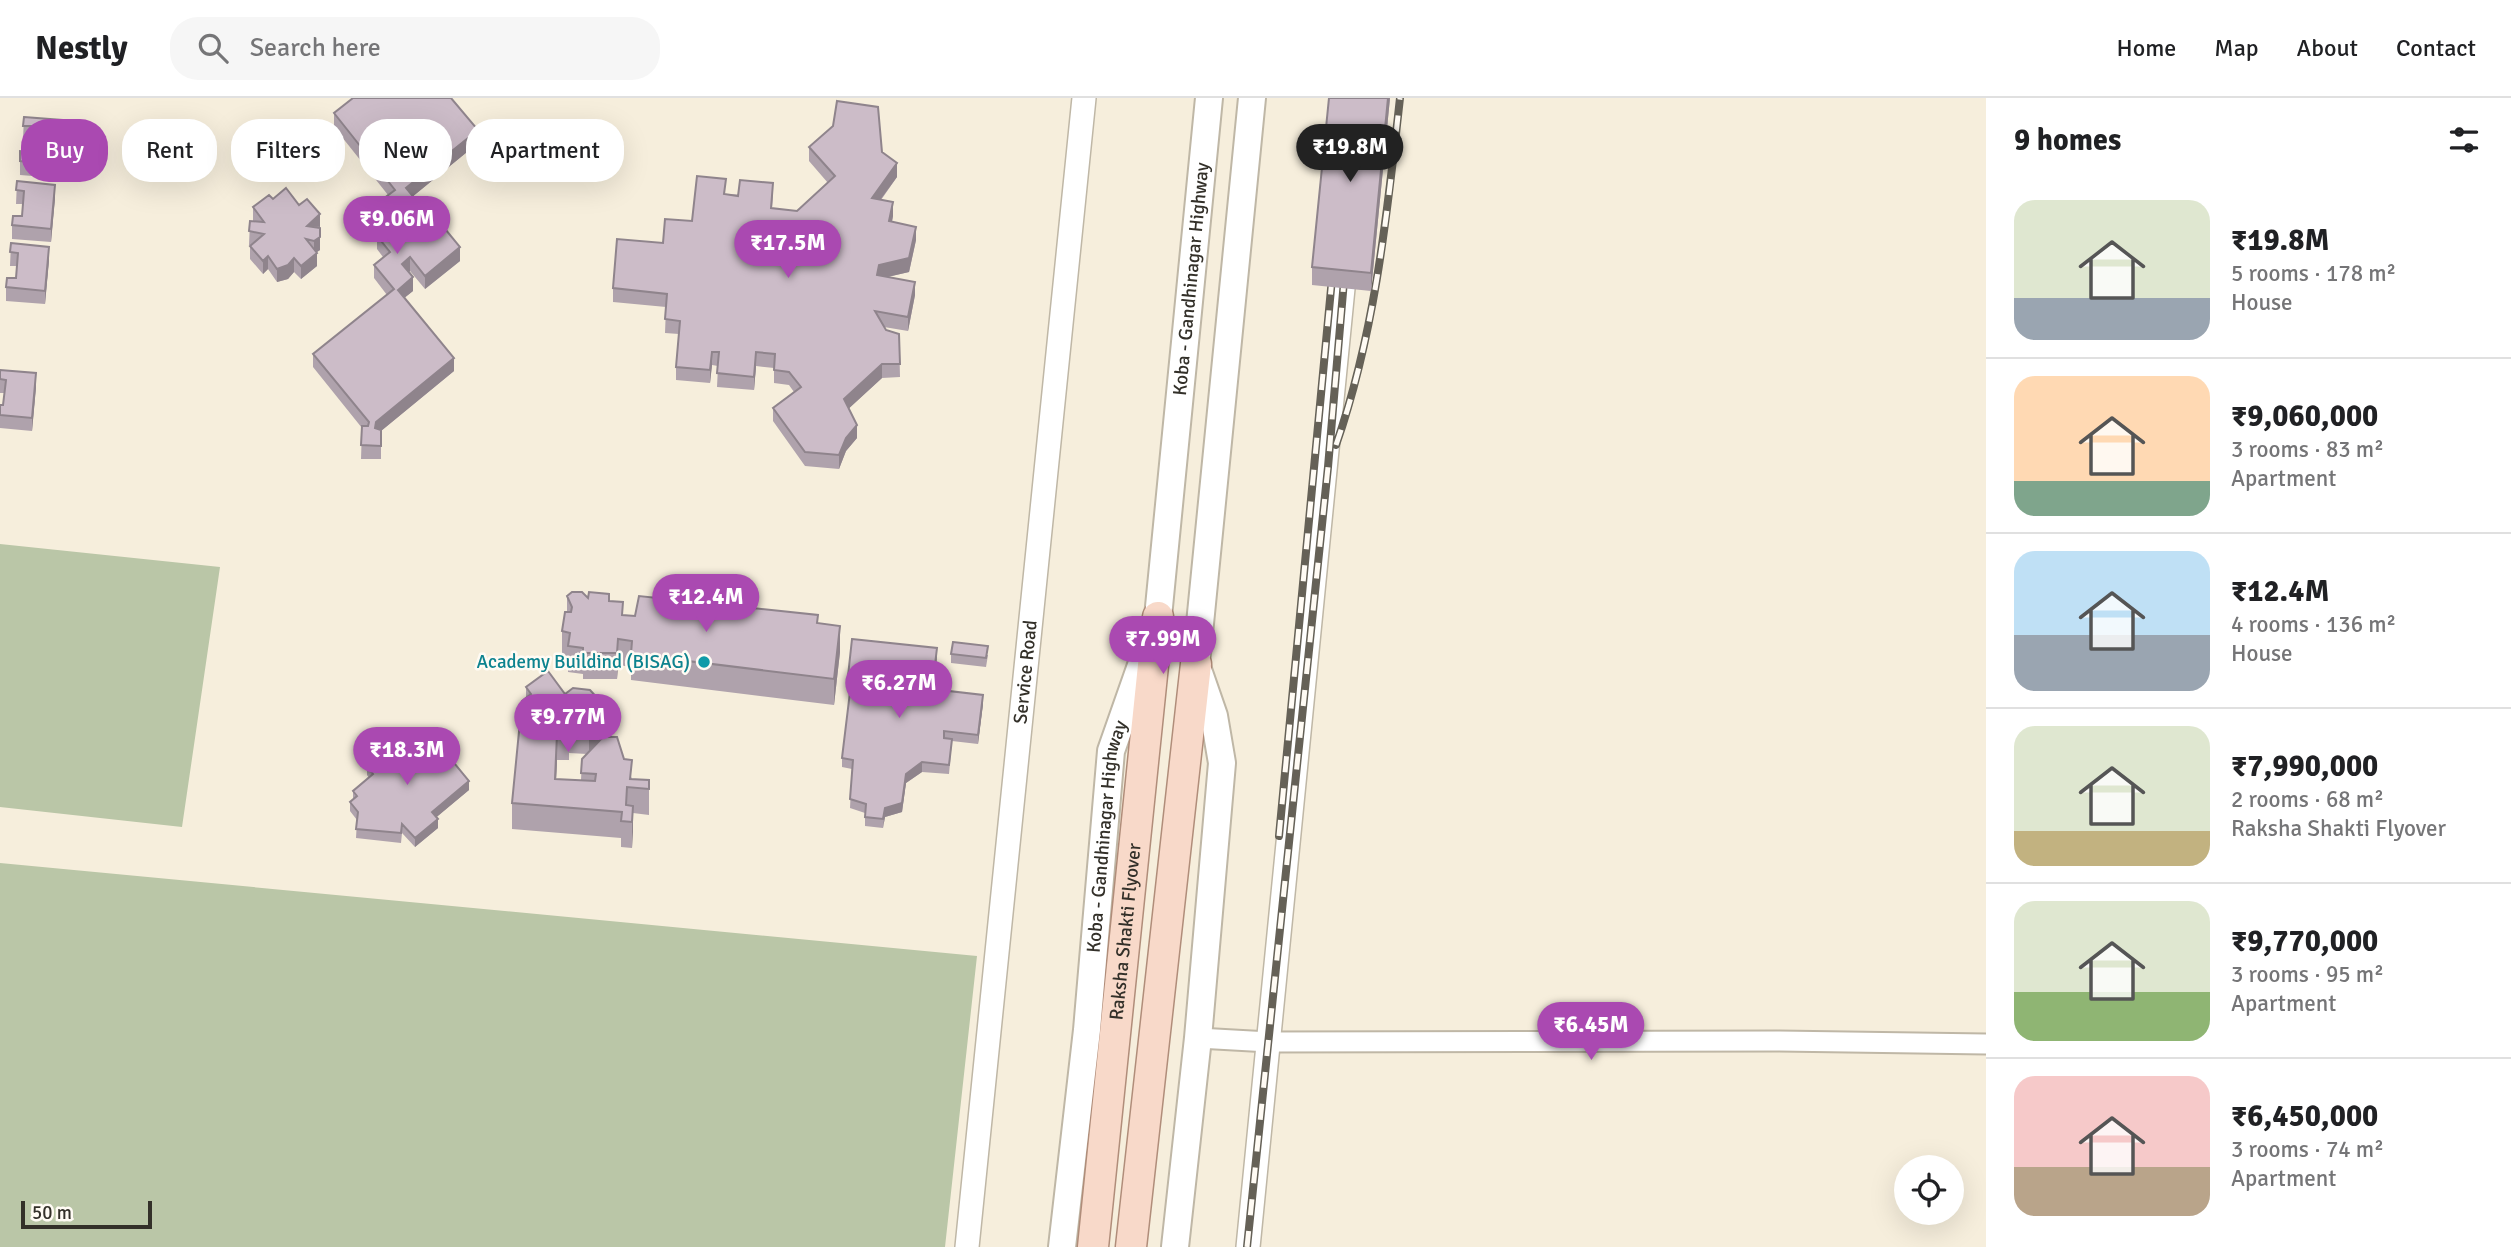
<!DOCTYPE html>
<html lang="en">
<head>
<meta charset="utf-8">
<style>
	body { margin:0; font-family:Signika,sans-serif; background:#f6f6f6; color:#202124; height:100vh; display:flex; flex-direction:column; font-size:26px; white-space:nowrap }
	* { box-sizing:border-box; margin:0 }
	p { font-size:23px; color:#757577 }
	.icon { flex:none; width:38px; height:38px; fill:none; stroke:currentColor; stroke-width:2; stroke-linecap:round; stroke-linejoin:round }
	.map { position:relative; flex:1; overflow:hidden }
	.drawer { display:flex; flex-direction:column; background:#fff; width:525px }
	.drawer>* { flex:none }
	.top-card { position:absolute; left:21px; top:21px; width:665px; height:63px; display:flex; gap:14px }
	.fabs { position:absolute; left:1894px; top:1057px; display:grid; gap:14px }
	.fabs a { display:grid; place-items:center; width:70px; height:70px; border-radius:50%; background:#fff; box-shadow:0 7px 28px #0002; font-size:35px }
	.scale { position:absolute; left:21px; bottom:18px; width:131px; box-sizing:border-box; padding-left:7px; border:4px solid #333029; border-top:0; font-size:19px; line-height:24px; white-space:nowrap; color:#333029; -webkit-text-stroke:5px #fffbf4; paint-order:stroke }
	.price { position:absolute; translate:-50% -60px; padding:0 16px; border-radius:24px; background:#aa49b1; color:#fff; font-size:23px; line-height:46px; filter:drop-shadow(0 2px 4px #0008) }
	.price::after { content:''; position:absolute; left:50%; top:42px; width:21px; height:16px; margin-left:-10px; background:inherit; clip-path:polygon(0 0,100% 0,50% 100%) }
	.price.selected { background:#222; color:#fff }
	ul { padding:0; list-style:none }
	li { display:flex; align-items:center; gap:21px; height:175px; padding:0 28px }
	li+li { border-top:2px solid #e0e0e0 }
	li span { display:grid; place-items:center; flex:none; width:196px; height:140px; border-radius:21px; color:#555 }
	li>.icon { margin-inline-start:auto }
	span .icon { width:84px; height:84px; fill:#fffc; stroke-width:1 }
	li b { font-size:30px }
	h2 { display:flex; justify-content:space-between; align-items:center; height:84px; padding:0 28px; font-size:30px }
	.pill { padding:0 24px; border-radius:28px; background:#fff; box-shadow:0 7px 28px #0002; font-size:24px; line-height:63px }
	.pill.selected { background:#aa49b1; color:#fff }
	header { display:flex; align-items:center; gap:42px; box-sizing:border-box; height:98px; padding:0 35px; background:#fff; border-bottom:2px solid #e0e0e0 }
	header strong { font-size:33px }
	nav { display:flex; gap:38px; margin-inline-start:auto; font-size:24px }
	.search { width:490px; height:63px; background:#f6f6f6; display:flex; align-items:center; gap:18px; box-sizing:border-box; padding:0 24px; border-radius:28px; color:#757577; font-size:26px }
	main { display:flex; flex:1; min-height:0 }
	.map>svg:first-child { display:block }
	.green { fill:#bac6a7 }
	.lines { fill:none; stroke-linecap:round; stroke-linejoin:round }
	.minor-casing { stroke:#bfb7a6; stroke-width:23 }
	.tertiary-casing { stroke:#bfb7a6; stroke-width:26 }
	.secondary-casing { stroke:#bfb7a6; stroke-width:30 }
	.primary-casing { stroke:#b08d7a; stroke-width:33 }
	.minor { stroke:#fff; stroke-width:19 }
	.tertiary { stroke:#fff; stroke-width:23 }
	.secondary { stroke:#fff; stroke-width:26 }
	.primary { stroke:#f8d9c9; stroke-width:30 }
	.rail-casing { stroke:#656157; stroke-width:8 }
	.rail { stroke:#fffbf4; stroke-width:5; stroke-dasharray:16; stroke-linecap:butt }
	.wall { fill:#afa2ac; fill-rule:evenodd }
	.shaded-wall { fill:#8f848c }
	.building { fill:#ccbcc8; stroke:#8f848c; stroke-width:2 }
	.culture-dot { fill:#0f9aa8; stroke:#fffbf4; stroke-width:2.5 }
	.labels { text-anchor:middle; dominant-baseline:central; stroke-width:5; stroke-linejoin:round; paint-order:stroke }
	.street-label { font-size:19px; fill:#333029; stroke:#fffbf4 }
	.culture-label { font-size:19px; fill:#0d838f; stroke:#fffbf4; text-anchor:end }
</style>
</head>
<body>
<header>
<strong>Nestly</strong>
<div class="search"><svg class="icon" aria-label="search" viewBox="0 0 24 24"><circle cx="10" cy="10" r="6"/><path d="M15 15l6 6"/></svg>Search here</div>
<nav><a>Home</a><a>Map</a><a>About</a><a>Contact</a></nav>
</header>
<main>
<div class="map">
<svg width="1986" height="1149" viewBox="0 0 1986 1149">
	<rect width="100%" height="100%" fill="#f6eedc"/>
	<path class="green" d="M 0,446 L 220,469 L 182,729 L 0,709 Z
		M 0,765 L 977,858 L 945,1149 L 0,1149 Z"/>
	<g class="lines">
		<defs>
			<path id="minor" d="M 1198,940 L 1269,944 L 1779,943 L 1986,946"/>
			<g id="tertiary">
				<path id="s1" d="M 967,1149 L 1084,0"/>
				<path d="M 1248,1149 L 1346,160"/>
			</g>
			<g id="secondary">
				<path id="s2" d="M 1062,1149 L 1087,932 L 1111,653 L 1158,519 L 1209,0"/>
				<path d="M 1175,1149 L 1198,940 L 1222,665 L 1214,618 L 1196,566 L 1252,0"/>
			</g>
			<g id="primary">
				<path id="s3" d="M 1093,1149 L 1158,519"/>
				<path d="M 1131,1149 L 1196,566"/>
			</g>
		</defs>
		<use href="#minor" class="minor-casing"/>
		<use href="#tertiary" class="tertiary-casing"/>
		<use href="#secondary" class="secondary-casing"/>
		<use href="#primary" class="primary-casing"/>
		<use href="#minor" class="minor"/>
		<use href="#tertiary" class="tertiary"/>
		<use href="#secondary" class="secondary"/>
		<use href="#primary" class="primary"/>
		<defs>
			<path id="rail" d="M 1336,347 C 1375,235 1387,117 1400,0
				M 1279,738 L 1333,170
				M 1247,1149 L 1328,369 L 1345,171"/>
		</defs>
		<use href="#rail" class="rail-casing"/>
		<use href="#rail" class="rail"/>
	</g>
	<path class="wall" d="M 1390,0 L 1371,193 L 1312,187 L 1312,169 Z
		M 334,15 L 478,45 L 412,99 L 421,122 L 407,133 L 460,163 L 425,191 L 410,173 L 409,174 L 413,193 L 404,200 L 454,273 L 381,333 L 381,361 L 361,361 L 362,330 L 313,269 L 313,256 L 387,197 L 374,180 L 374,167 L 383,159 L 377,151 L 377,138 L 388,129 L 379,118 L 379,104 L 388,97 L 334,29 Z
		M 24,19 L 62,36 L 58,80 L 20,77 L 20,63 L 29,54 L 30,42 L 23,41 Z
		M 809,49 L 882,54 L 897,79 L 881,102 L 893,118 L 892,124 L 916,142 L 909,174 L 887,179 L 915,197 L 908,233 L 884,229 L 886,232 L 899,236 L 900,279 L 882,280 L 849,310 L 857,340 L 846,353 L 839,371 L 805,368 L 773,323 L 773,310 L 794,294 L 789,287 L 774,285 L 774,270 L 756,268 L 754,292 L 717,289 L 718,268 L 712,267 L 710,285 L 676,282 L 676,269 L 679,236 L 665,235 L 666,209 L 613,204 L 613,190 L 663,145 L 725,96 L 773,98 L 772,110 L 797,113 L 828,85 L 809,63 Z
		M 17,83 L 55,100 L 51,144 L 12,141 L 12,127 L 22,118 L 23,106 L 16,106 Z
		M 273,101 L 299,107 L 319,130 L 320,152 L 317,154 L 317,168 L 301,181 L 294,174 L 288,181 L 277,184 L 268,171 L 263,176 L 250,161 L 250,147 L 249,147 L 250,123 L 253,123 L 253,109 Z
		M 11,145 L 49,162 L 45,206 L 6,203 L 6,189 L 16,180 L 17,168 L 10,168 Z
		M 0,272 L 36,289 L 32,333 L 0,330 L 0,307 L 3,307 L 5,295 L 0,295 Z
		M 567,498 L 609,503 L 623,517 L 818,525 L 840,554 L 834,607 L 631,582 L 631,569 L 618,567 L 617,581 L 583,581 L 583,576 L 568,574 L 568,560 L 562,559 L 562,533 L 567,514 Z
		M 951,556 L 988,557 L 986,569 L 951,565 Z
		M 937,559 L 933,591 L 983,606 L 978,646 L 952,643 L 949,676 L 922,674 L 906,685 L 902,714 L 885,719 L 883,730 L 865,728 L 865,715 L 850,710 L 852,671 L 842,669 L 842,660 L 857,588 L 848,587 L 848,578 Z
		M 526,589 L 565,596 L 600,629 L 600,642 L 624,661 L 632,681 L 649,682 L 649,717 L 633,715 L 632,750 L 621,749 L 621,740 L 512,731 L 512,705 L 526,600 ZM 569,655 L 587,656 L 582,661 L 581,682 L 556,681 L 557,662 L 569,662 Z
		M 404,650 L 469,692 L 436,719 L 438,730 L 415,749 L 402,735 L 401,745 L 356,740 L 357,722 L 350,713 L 350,704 L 353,702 L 353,693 L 369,680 L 367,677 L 367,668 Z"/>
	<path class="shaded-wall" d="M 1388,0 L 1390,0 L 1371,193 L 1371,175 Z
		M 62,22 L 62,36 L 58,80 L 58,67 Z
		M 478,32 L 478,45 L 406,104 L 406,90 Z
		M 897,65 L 897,79 L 872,113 L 872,100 Z
		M 55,87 L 55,100 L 51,144 L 51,131 Z
		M 893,104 L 893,118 L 889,137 L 889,123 Z
		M 421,108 L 421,122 L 400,139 L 400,125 Z
		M 320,116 L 320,129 L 307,128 Z
		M 916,129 L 916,142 L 909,174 L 879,181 L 877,177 L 879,167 Z
		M 320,139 L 320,152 L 314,156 L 314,143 Z
		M 49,149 L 49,162 L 45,206 L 45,193 Z
		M 460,149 L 460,163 L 425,191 L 425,178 Z
		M 317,155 L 317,168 L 301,181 L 301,168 Z
		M 268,158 L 268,171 L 263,176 L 263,163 Z
		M 410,159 L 410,173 L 402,179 L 402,166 Z
		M 294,160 L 294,174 L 288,181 L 277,184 L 277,171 Z
		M 413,179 L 413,193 L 398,205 L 398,192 Z
		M 915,184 L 915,197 L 908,233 L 908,219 Z
		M 712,254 L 712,267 L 710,285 L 710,272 Z
		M 756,254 L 756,268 L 754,292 L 754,279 Z
		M 454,260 L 454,273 L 381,333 L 381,361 L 381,333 L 376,337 L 376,324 Z
		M 882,266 L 882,280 L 844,315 L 844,301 Z
		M 36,275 L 36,289 L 32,333 L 32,320 Z
		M 857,327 L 857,340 L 846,353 L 839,371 L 839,357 L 846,340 Z
		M 840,528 L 840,554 L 834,607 L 834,581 Z
		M 618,541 L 618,567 L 617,581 L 617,555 Z
		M 937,550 L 937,559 L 932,600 L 932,591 Z
		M 983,597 L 983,606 L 978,646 L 978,637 Z
		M 600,603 L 600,647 L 589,656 L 589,630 Z
		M 557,636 L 557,662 L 555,707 L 555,681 Z
		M 922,664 L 922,674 L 906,685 L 902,714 L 885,719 L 883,730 L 885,710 L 906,676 Z
		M 469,683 L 469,692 L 432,723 L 432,714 Z
		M 633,708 L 633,734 L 632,750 L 632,724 Z
		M 438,721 L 438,730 L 415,749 L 415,740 Z"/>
	<path class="building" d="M 353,0 L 451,0 L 478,32 L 406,90 L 421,108 L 400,125 L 408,135 L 432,115 L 460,149 L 425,178 L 410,159 L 402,166 L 413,179 L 398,192 L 454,260 L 376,324 L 375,330 L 381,332 L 381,348 L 361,347 L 362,328 L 368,328 L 369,324 L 313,256 L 394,191 L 374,167 L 390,154 L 377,138 L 395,123 L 379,104 L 395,92 L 334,15 Z
		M 1329,0 L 1388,0 L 1371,175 L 1312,169 Z
		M 837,3 L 878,9 L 882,54 L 897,65 L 872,100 L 893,104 L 889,123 L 916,129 L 909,160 L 879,167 L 877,177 L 915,184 L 908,219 L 875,213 L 886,232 L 899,236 L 900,266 L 882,266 L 844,301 L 857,327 L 846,340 L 839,357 L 805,354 L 773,310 L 801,289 L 789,274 L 774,272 L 775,256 L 756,254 L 754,279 L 717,275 L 719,254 L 712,254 L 710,272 L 676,269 L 680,223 L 665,221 L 667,196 L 613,190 L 617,141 L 663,145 L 665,121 L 692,123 L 697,78 L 726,81 L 724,96 L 738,98 L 740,82 L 773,85 L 771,110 L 797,113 L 835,78 L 809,49 L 833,28 Z
		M 24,19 L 62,22 L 58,67 L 20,63 L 20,53 L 29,54 L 31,28 L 23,28 Z
		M 17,83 L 55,87 L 51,131 L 12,127 L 13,118 L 22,118 L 24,93 L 16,92 Z
		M 286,90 L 299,107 L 307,101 L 320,116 L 307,128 L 320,130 L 320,139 L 314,143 L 306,141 L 317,155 L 301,168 L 294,160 L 288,167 L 277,171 L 268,158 L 263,163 L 250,148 L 264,136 L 249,133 L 250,123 L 264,124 L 253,109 L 269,97 L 273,101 Z
		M 11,145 L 49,149 L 45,193 L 6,189 L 7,180 L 16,180 L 18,155 L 10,154 Z
		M 0,272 L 36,275 L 32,320 L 0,317 L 0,307 L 3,307 L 6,282 L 0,281 Z
		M 572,494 L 582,494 L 588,500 L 589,494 L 609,496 L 609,503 L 623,504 L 622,517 L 635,518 L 639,498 L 818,517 L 817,525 L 840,528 L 834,581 L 631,556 L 632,543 L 618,541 L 617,555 L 583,555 L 583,550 L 568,548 L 570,535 L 562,533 L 565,514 L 571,514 L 572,509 L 567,498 Z
		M 852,541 L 937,550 L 932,591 L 983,597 L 978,637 L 944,633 L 944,640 L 952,641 L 949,667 L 922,664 L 906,676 L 902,705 L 885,710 L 883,721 L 865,719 L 866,706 L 850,701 L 853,662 L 842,660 L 850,594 L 857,588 L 857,579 L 848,578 Z
		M 953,544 L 988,548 L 986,560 L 951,556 Z
		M 548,573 L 565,596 L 573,590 L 590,592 L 600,603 L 600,621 L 589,630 L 569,629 L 569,636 L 557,636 L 555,681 L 595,683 L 596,676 L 581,675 L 582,661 L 603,639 L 617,639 L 624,661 L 632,662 L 630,681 L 649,682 L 649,691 L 627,689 L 626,707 L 633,708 L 632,724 L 621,723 L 622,714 L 512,705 L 522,603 L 531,596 L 526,589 Z
		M 426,631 L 469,683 L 432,714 L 438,721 L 415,740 L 402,726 L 401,735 L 356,731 L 358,714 L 350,704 L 357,698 L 353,693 L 373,676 L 367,668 L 397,643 L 404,650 Z"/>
	<circle class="culture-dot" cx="704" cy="564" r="7"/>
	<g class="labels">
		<g class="street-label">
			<text stroke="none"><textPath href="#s2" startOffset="980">Koba - Gandhinagar Highway</textPath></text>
			<text stroke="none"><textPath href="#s1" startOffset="578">Service Road</textPath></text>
			<text stroke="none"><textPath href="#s2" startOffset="413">Koba - Gandhinagar Highway</textPath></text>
			<text stroke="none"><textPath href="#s3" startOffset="317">Raksha Shakti Flyover</textPath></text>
		</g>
		<g class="culture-label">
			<text x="690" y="564">Academy Buildind (BISAG)</text>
		</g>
	</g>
</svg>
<div class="fabs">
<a><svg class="icon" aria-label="locate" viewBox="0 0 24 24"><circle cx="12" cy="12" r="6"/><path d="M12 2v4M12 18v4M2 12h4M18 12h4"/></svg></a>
</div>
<div class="scale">50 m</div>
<b class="price selected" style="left:1350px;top:86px">₹19.8M</b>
<b class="price" style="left:397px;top:158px">₹9.06M</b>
<b class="price" style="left:788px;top:182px">₹17.5M</b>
<b class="price" style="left:706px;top:536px">₹12.4M</b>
<b class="price" style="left:1163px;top:578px">₹7.99M</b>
<b class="price" style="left:899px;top:622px">₹6.27M</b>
<b class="price" style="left:568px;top:656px">₹9.77M</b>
<b class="price" style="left:407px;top:689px">₹18.3M</b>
<b class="price" style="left:1591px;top:964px">₹6.45M</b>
<div class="top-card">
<a class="pill selected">Buy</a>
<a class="pill">Rent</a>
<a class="pill">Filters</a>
<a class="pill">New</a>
<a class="pill">Apartment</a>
</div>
</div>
<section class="drawer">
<h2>9 homes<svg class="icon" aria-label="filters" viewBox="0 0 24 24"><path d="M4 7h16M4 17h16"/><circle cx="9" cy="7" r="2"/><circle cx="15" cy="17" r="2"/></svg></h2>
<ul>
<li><span style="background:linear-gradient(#dfe7d0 70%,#9aa5b1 0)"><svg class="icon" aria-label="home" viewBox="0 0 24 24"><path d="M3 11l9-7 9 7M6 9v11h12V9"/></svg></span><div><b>₹19.8M</b><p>5 rooms · 178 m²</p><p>House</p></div></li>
<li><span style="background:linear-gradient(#ffd9b3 75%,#7fa58c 0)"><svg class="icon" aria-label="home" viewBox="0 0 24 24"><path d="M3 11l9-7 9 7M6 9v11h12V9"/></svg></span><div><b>₹9,060,000</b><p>3 rooms · 83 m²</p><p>Apartment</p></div></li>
<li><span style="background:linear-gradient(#bfe0f5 60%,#9aa5b1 0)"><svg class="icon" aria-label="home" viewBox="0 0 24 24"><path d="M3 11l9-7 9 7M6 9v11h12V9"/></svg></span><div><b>₹12.4M</b><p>4 rooms · 136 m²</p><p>House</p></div></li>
<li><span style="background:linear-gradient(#dfe7d0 75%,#c2b280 0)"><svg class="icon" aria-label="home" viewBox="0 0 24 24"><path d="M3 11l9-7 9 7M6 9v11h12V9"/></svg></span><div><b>₹7,990,000</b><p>2 rooms · 68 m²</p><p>Raksha Shakti Flyover</p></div></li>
<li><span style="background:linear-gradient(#dfe7d0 65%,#8fb573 0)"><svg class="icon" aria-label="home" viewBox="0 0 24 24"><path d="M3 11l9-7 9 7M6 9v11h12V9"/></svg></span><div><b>₹9,770,000</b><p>3 rooms · 95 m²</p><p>Apartment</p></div></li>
<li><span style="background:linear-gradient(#f6c9c9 65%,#b9a48a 0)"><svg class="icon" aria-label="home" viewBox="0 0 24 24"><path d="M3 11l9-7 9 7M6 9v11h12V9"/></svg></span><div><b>₹6,450,000</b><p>3 rooms · 74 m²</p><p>Apartment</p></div></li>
</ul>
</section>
</main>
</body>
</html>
